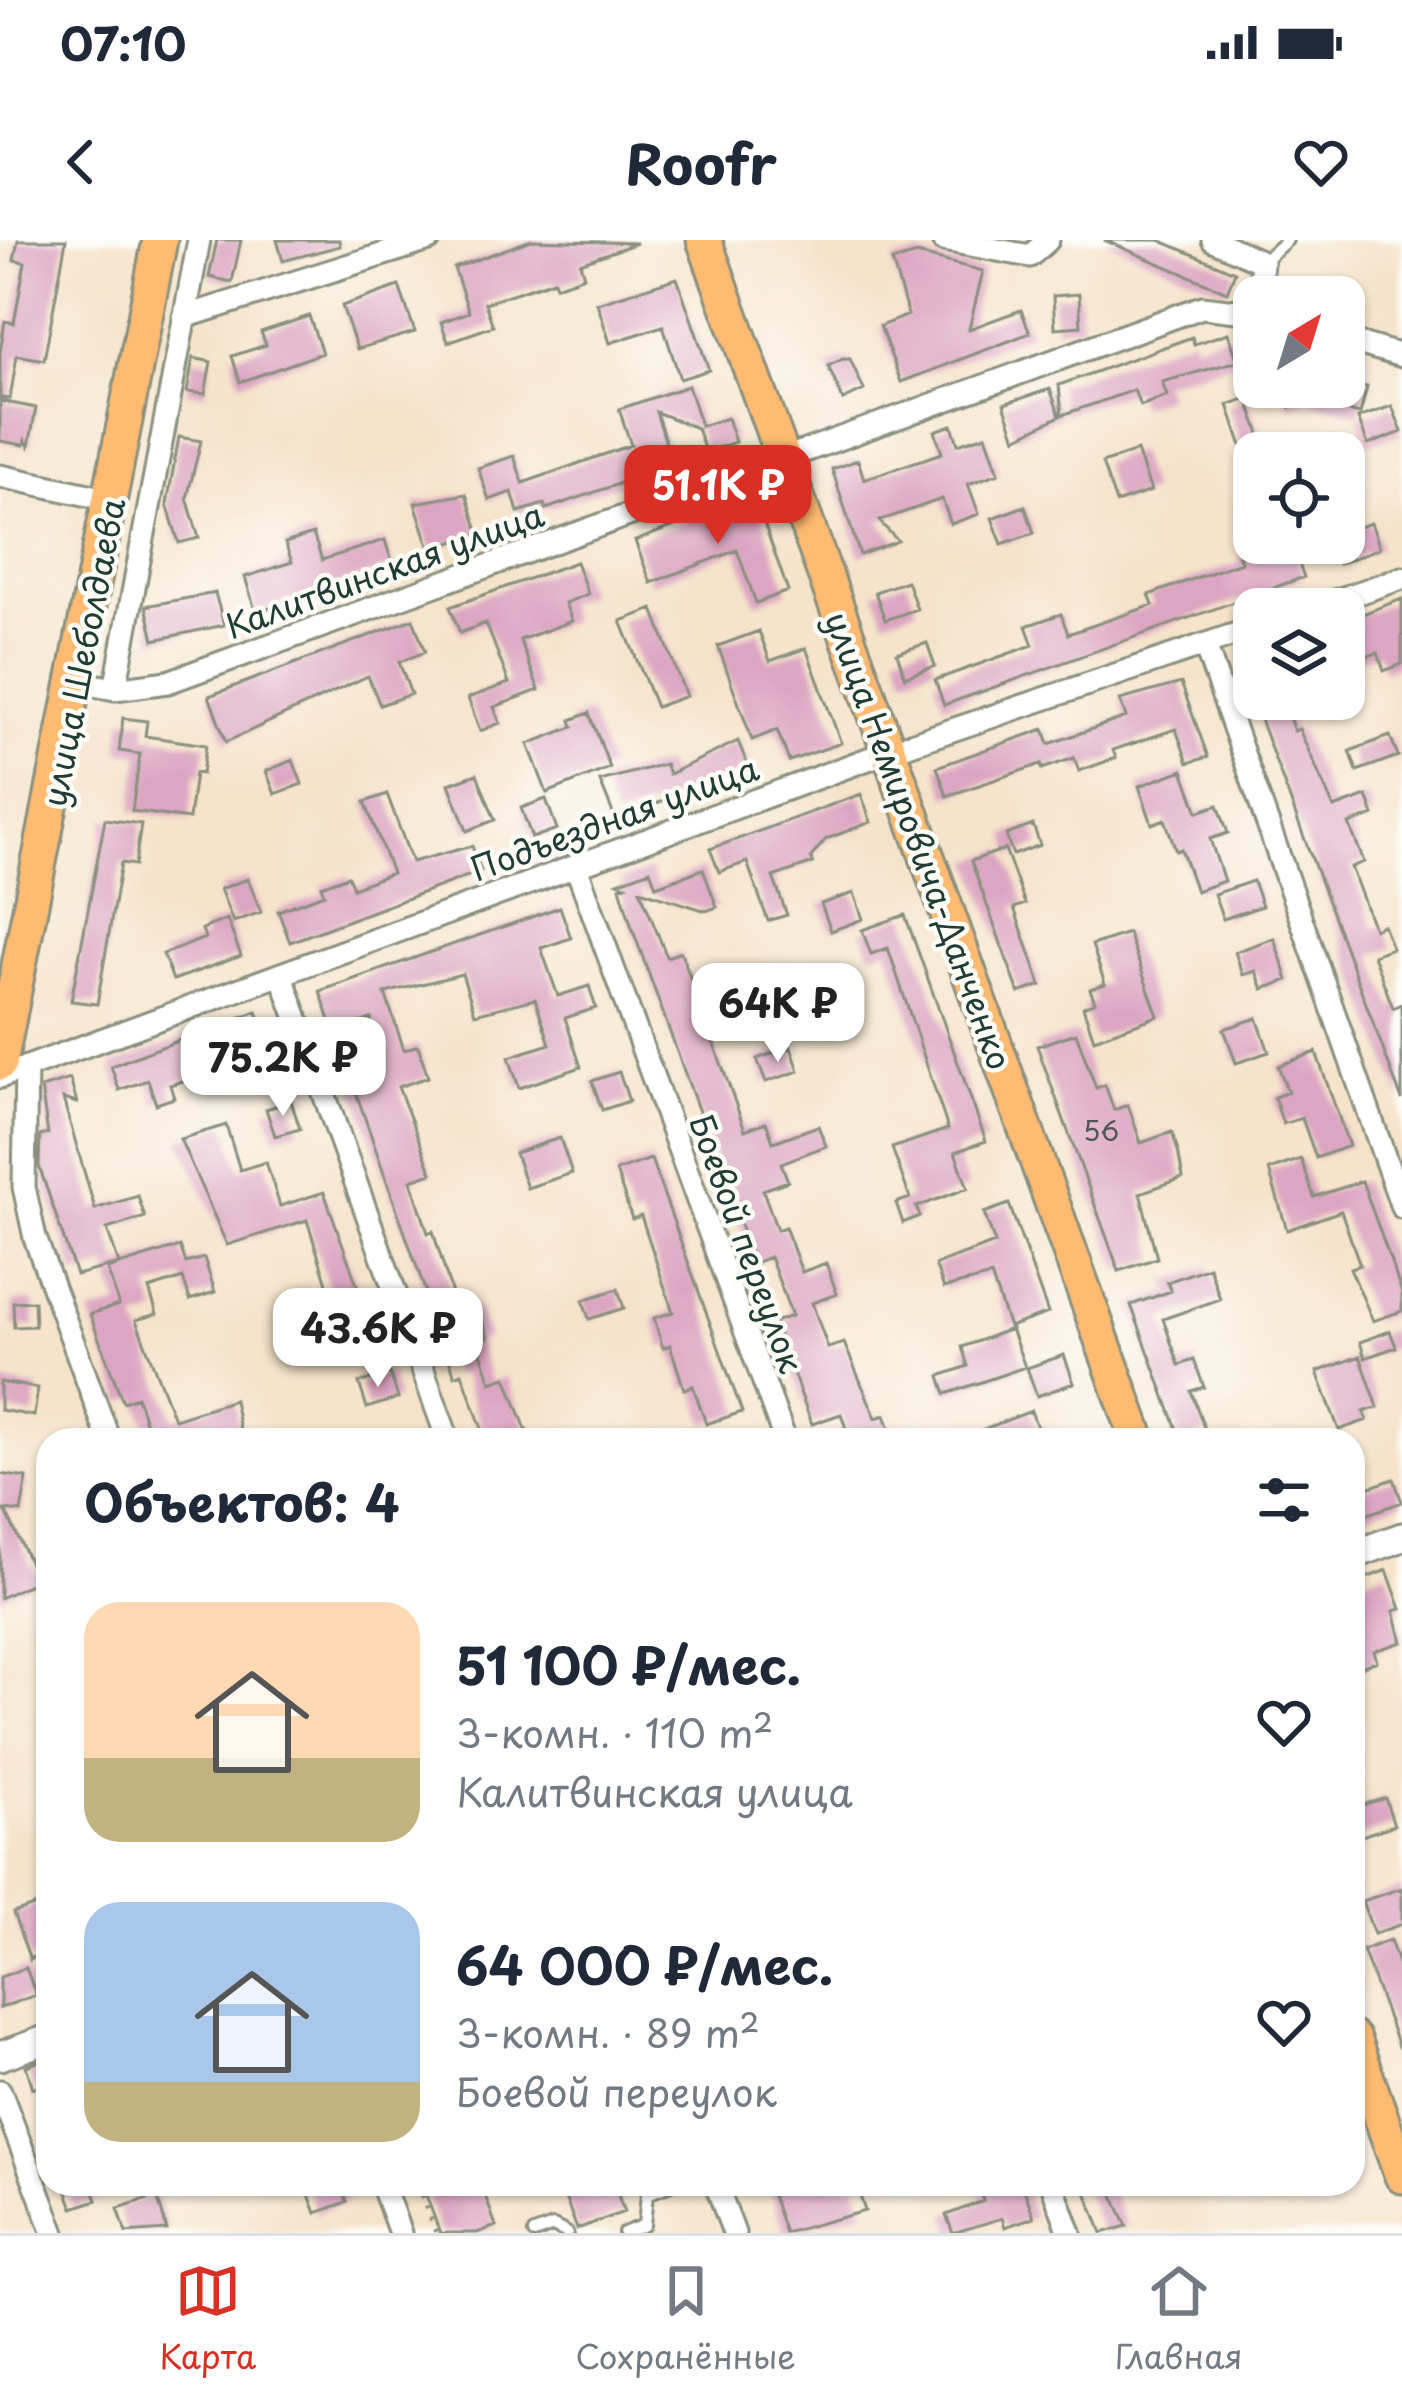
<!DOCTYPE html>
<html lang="ru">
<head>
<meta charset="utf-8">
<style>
	body { margin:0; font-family:"Playpen Sans",sans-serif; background:#f6f6f7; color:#1f2937; height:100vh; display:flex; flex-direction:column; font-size:45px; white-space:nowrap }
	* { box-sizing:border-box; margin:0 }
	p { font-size:39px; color:#747a83 }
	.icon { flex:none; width:66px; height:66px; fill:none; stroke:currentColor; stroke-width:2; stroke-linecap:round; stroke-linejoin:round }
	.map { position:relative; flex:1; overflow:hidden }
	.sheet { position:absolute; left:36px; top:1188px; width:1329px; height:768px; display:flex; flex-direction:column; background:#fff; border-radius:36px; box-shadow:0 3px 9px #0004 }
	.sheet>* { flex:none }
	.needle { width:78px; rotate:38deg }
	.tools { position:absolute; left:1233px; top:36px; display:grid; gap:24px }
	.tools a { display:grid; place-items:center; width:132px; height:132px; border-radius:24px; background:#fff; box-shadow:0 3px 9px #0004; font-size:60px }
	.price { position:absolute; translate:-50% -102px; padding:0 27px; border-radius:24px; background:#fff; color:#222; font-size:39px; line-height:78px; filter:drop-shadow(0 3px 6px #0008) }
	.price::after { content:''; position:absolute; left:50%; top:72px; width:36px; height:27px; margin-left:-18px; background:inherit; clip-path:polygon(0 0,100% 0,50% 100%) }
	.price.active { background:#d93025; color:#fff }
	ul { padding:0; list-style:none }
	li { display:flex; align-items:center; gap:36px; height:300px; padding:0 48px }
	li span { display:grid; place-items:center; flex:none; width:336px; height:240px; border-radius:36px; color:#555 }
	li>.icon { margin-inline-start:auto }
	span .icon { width:144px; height:144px; fill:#fffc; stroke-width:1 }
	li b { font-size:51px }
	h2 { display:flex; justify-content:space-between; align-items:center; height:144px; padding:0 48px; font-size:51px }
	.status { display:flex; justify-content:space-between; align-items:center; height:84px; padding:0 60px; background:#fff; direction:ltr }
	.status svg { height:33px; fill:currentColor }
	header { display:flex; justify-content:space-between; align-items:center; height:156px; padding:0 48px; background:#fff; font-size:54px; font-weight:700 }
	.tabs { display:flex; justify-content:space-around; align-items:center; height:168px; border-top:3px solid #e0e1e3; background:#fff; font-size:33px; color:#747a83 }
	.tabs a { display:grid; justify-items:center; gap:6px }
	.tabs .active { color:#d93025 }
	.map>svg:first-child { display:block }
	.building { fill:#dca5c2 }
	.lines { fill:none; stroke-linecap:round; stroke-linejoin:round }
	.service-casing { stroke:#8a907f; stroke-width:16 }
	.minor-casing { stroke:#8a907f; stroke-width:27 }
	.tertiary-casing { stroke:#8a907f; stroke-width:33 }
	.primary-casing { stroke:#8a907f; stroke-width:39 }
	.path { stroke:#8a907f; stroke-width:4.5; stroke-dasharray:3 9; stroke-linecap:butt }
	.service { stroke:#fff; stroke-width:10 }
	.minor { stroke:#fff; stroke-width:21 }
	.tertiary { stroke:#fff; stroke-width:27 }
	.primary { stroke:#ffbb71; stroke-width:33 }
	.labels { text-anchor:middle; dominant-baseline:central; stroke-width:9; stroke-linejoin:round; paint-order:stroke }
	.number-label { font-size:27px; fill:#4e5758 }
	.street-label { font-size:33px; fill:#1f3d34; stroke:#fdfcf7 }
</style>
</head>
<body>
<div class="status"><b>07:10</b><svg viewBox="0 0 49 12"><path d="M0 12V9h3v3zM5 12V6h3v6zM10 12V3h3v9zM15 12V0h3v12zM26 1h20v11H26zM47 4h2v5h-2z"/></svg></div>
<header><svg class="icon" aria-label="back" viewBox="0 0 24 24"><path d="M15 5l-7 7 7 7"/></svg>Roofr<svg class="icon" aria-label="heart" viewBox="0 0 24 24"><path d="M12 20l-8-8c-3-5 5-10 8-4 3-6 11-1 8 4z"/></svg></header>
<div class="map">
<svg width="1402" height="1993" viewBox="0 0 1402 1993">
	<rect width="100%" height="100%" fill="#fdfcf7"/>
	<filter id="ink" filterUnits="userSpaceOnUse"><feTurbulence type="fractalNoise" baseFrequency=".00833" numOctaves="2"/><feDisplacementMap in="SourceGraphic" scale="24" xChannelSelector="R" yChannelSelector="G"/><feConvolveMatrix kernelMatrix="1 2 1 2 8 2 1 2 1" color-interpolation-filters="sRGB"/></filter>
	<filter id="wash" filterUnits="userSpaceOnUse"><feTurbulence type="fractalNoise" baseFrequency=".004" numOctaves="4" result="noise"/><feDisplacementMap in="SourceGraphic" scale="48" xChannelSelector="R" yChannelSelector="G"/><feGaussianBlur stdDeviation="2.7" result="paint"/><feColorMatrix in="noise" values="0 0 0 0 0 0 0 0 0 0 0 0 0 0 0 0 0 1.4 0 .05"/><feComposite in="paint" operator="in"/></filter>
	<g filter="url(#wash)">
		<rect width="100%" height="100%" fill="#f5e3ca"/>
		<g id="blocks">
			<path class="building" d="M 18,0 L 66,0 L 44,120 L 17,115 L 10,159 L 0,158 L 0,112 L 5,81 L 14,83 L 25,22 L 14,20 Z
				M 217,0 L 241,0 L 232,42 L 209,37 Z
				M 277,0 L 339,0 L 340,6 L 283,21 Z
				M 531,0 L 637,3 L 580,23 L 584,36 L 556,46 L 554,40 L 485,63 L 493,86 L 448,102 L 441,82 L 469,72 L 454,28 Z
				M 1104,0 L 1159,0 L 1235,32 L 1227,52 Z
				M 917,14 L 983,31 L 969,89 L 1021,70 L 1030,93 L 901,142 L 880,86 L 908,75 L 892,21 Z
				M 677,38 L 709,130 L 680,139 L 663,86 L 610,103 L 597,63 Z
				M 399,46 L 415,92 L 357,109 L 342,66 Z
				M 1079,54 L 1081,86 L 1055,88 L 1053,56 Z
				M 309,76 L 322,113 L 240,142 L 232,116 L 266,105 L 261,92 Z
				M 1228,93 L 1238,121 L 1162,142 L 1167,156 L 1140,166 L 1134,150 L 1062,175 L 1059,145 L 1192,97 L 1194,104 Z
				M 193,118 L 211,122 L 205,154 L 187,152 Z
				M 843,119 L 850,119 L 864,150 L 843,160 L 828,126 Z
				M 1344,141 L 1367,147 L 1360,174 L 1307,161 L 1290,167 L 1286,156 L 1276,154 L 1277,147 L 1344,147 Z
				M 688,146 L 701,186 L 727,178 L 735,202 L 705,212 L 697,188 L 656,172 L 673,225 L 546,269 L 544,264 L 518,272 L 512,252 L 489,260 L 478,228 L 514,216 L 523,243 L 631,205 L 619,169 Z
				M 1050,149 L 1060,176 L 1016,198 L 1004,164 Z
				M 1247,158 L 1263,202 L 1243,209 L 1228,165 Z
				M 0,161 L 36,168 L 29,206 L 25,200 L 24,205 L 0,201 Z
				M 1392,166 L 1402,192 L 1368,205 L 1358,178 Z
				M 952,185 L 958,204 L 986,195 L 999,233 L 968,244 L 979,274 L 951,284 L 942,259 L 879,281 L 898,301 L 860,315 L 832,229 L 858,220 L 864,239 L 942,213 L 935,191 Z
				M 179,197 L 201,201 L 187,258 L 199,298 L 179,303 L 167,264 Z
				M 1137,211 L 1151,251 L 1116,263 L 1102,223 Z
				M 466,254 L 479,294 L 430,309 L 415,263 Z
				M 754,255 L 788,351 L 756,363 L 737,310 L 651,343 L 635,301 Z
				M 1025,266 L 1034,293 L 1002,304 L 992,278 Z
				M 1371,283 L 1380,308 L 1339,324 L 1333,306 L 1297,319 L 1304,337 L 944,465 L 935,440 L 1033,405 L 1026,386 L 1061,374 L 1068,394 L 1153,365 L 1149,355 L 1241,322 L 1239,316 L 1276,303 L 1344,303 L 1344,292 Z
				M 313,294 L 322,320 L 385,300 L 393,326 L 256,373 L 245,337 L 292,322 L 285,303 Z
				M 576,322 L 588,354 L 565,363 L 572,381 L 520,400 L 539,450 L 494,467 L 500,483 L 480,491 L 468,458 L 509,443 L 486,383 L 460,393 L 450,367 Z
				M 907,341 L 917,369 L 885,380 L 875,352 Z
				M 215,353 L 224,385 L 154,400 L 146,366 Z
				M 1402,359 L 1402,424 L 1384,431 L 1378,413 L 1344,424 L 1344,381 Z
				M 653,369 L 686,456 L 656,467 L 621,381 Z
				M 413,379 L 425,412 L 399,422 L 411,454 L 380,465 L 368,436 L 226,502 L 209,456 Z
				M 759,391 L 770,421 L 806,408 L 841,503 L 789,521 L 777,490 L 752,500 L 718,406 Z
				M 927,403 L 935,426 L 905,437 L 897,413 Z
				M 1181,443 L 1208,517 L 1188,523 L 1176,489 L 1113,510 L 1116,518 L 1079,531 L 1074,518 L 1042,529 L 1041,524 L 947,556 L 937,527 L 1044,489 L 1049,504 L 1126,477 L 1120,460 Z
				M 1274,459 L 1282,459 L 1294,491 L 1299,489 L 1334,568 L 1367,556 L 1374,575 L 1349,584 L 1364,622 L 1351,627 L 1374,689 L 1383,685 L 1392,708 L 1373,715 L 1393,768 L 1402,764 L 1402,860 L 1255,466 Z
				M 589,473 L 610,528 L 547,553 L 528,504 L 573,487 L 571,480 Z
				M 123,478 L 147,481 L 145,496 L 206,505 L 202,534 L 195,533 L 189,579 L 132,571 L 140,514 L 119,511 Z
				M 1390,496 L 1398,516 L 1357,531 L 1350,511 Z
				M 738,501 L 750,531 L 615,578 L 600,541 L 665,524 L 669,534 Z
				M 293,520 L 302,544 L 275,554 L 266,531 Z
				M 1183,530 L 1198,572 L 1218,565 L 1228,593 L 1210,599 L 1224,641 L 1196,651 L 1181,609 L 1176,611 L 1165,579 L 1152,584 L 1139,546 Z
				M 477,534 L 495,580 L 467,591 L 449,544 Z
				M 387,554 L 412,622 L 472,606 L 481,631 L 290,702 L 278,671 L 324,654 L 321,646 L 348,636 L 353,648 L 392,633 L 365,562 Z
				M 861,554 L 871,582 L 826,599 L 811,617 L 813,623 L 773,637 L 787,675 L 768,681 L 747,622 L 719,632 L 710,609 Z
				M 546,559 L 557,589 L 532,598 L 521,568 Z
				M 105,579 L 141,584 L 135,625 L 121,623 L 97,764 L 71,761 Z
				M 1033,585 L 1040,605 L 1013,615 L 1006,595 Z
				M 1005,609 L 1025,664 L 1014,668 L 1041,745 L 1019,753 L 971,621 Z
				M 703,629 L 717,667 L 706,671 L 640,650 L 667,717 L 681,712 L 745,890 L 766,882 L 773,902 L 818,886 L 826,906 L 781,923 L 788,941 L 763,950 L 777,990 L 785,987 L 802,1032 L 826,1023 L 837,1054 L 812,1063 L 828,1108 L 844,1103 L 876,1178 L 885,1175 L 891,1192 L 870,1200 L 850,1200 L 841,1174 L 812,1184 L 774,1082 L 792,1076 L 770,1017 L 754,1023 L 631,685 L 620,647 L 626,645 L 618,642 L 650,630 L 656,646 Z
				M 248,639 L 261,672 L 233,682 L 220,649 Z
				M 1253,641 L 1262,666 L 1223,679 L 1214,654 Z
				M 854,653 L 863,679 L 831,691 L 821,664 Z
				M 560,667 L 571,698 L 541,708 L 558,756 L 589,746 L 596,768 L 565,778 L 581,827 L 519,848 L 509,817 L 550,804 L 535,759 L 475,774 L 462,734 L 385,753 L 404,810 L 418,805 L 428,837 L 398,847 L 432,933 L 411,940 L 428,993 L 433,991 L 458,1074 L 478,1068 L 488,1098 L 477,1101 L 491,1142 L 506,1137 L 530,1200 L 486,1200 L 462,1133 L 455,1136 L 346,824 L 382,812 L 371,779 L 334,792 L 320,751 Z
				M 905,675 L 986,901 L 955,912 L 968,948 L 916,967 L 920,976 L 903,983 L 896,963 L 910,958 L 892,908 L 948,889 L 888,708 L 871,714 L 862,690 Z
				M 227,679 L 241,716 L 173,740 L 163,714 L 205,698 L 202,689 Z
				M 1128,693 L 1158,776 L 1094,799 L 1083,767 L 1095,762 L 1090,749 L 1105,744 L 1092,705 Z
				M 1274,698 L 1288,740 L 1263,749 L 1256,731 L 1243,735 L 1235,712 Z
				M 257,771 L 268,807 L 247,811 L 239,843 L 218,849 L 213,831 L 170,845 L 174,858 L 156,864 L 148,840 L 119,850 L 111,826 Z
				M 1257,778 L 1269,812 L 1236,823 L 1224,789 Z
				M 1076,793 L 1096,848 L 1105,845 L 1114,870 L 1128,865 L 1141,903 L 1172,892 L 1178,911 L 1183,938 L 1140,953 L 1157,1018 L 1119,1031 L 1037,806 Z
				M 791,807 L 799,831 L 766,842 L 757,819 Z
				M 1316,812 L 1349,906 L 1316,918 L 1302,878 L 1283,884 L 1274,857 L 1288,852 L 1278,826 Z
				M 619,832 L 629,861 L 602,870 L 592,841 Z
				M 70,839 L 77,863 L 63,859 L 95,969 L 138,956 L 145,977 L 107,989 L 119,1024 L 76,1035 L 39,926 L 40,896 L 48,894 L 41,848 Z
				M 291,861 L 300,889 L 275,896 L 266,869 Z
				M 226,885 L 240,930 L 266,922 L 280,966 L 324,952 L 369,1079 L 341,1088 L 307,980 L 227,1005 L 180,899 Z
				M 560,898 L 572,933 L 527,948 L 515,913 Z
				M 651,919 L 742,1172 L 706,1184 L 693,1146 L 684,1149 L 670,1105 L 663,1108 L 654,1078 L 673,1072 L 641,976 L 632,979 L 616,931 Z
				M 1301,919 L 1314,957 L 1362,941 L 1402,1053 L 1402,1071 L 1373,1081 L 1350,1028 L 1360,1025 L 1341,971 L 1287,990 L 1269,930 Z
				M 1009,964 L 1048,1073 L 1009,1087 L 991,1036 L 944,1048 L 935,1025 L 995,1003 L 984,973 Z
				M 180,1006 L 186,1023 L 204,1018 L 215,1052 L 190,1060 L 183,1038 L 149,1049 L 157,1074 L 136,1080 L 174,1179 L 234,1160 L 242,1200 L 151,1200 L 137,1157 L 123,1162 L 96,1091 L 90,1074 L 119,1065 L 107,1029 Z
				M 1209,1027 L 1220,1059 L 1163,1079 L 1179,1125 L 1194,1120 L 1204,1147 L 1191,1151 L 1206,1193 L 1181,1200 L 1131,1065 L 1171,1051 L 1167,1042 Z
				M 618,1049 L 624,1068 L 589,1079 L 583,1060 Z
				M 34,1061 L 35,1086 L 14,1087 L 13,1062 Z
				M 1011,1089 L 1025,1127 L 946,1154 L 940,1136 L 968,1126 L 962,1107 Z
				M 1390,1091 L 1396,1107 L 1365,1118 L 1360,1102 Z
				M 1064,1115 L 1074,1143 L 1037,1156 L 1027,1128 Z
				M 1360,1116 L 1378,1167 L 1364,1172 L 1367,1180 L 1339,1190 L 1317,1132 Z
				M 390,1133 L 398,1158 L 367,1168 L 359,1143 Z
				M 0,1142 L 38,1148 L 34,1176 L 0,1170 Z
				M 1031,1171 L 1038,1190 L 1009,1200 L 956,1200 Z
				M 0,1234 L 27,1238 L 21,1272 L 5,1270 L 38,1340 L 0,1358 Z
				M 1394,1239 L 1402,1262 L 1360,1277 L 1353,1253 Z
				M 1387,1330 L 1401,1369 L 1394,1371 L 1402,1402 L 1374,1411 L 1377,1421 L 1353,1430 L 1353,1343 Z
				M 1385,1558 L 1394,1585 L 1353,1599 L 1353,1568 Z
				M 1402,1648 L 1402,1684 L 1374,1694 L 1362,1661 Z
				M 48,1661 L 48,1702 L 30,1720 L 13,1673 Z
				M 1390,1700 L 1402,1735 L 1399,1809 L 1363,1710 Z
				M 26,1728 L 36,1755 L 0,1768 L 0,1737 Z
				M 48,1818 L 48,1843 L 33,1848 L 26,1826 Z
				M 64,1944 L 91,1944 L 97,1960 L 73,1968 Z
				M 331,1944 L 340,1944 L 347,1962 L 316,1973 L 308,1952 Z
				M 422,1944 L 481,1944 L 496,1986 L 477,1993 L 440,1993 Z
				M 560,1944 L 614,1944 L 624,1972 L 577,1989 Z
				M 768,1944 L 856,1944 L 865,1971 L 785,1993 Z
				M 977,1944 L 1022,1944 L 1034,1977 L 1005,1987 L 1002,1978 L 953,1993 L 946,1975 L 983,1961 Z
				M 1083,1944 L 1108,1944 L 1127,1986 L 1102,1993 Z
				M 157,1956 L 167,1990 L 126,1993 L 118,1968 Z"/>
		</g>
	</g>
	<g filter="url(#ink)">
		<use href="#blocks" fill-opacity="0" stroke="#8a907f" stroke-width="3"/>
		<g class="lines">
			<defs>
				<path id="service" d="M 1262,22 L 1287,0
					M 534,1993 L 553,1986 L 567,1993
					M 624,1993 L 644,1985 L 647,1954 L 673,1944"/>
				<path id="minor" d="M 943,0 L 1030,16 L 1048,0
					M 1213,0 L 1262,22 L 1259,57
					M 184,77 L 429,0
					M 1344,99 L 1402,116
					M 0,236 L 112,260
					M 1311,369 L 1402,338
					M 1205,405 L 1402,967
					M 76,442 L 115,449 L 168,442 L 1202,67 L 1254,73
					M 115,449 L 199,0
					M 576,626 L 785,1200
					M 281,734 L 448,1200
					M 26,827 L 24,947 L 35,998 L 109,1200
					M 0,837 L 887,512 L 1254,388
					M 0,1851 L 54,1993
					M 382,1944 L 400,1993
					M 716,1944 L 734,1993
					M 1052,1944 L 1070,1993"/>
				<path id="tertiary" d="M 1353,1315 L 1402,1297
					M 0,1816 L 48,1799"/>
				<path id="primary" d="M 704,0 L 1138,1200
					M 0,823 L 160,0
					M 1353,1799 L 1402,1936"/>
			</defs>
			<use href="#service" class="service-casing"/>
			<use href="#minor" class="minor-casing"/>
			<use href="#tertiary" class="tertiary-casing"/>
			<use href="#primary" class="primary-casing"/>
			<path class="path" d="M 418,1944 L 436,1993"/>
			<use href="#service" class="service"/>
			<use href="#minor" class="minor"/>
			<use href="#tertiary" class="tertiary"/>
			<use href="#primary" class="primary"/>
		</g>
	</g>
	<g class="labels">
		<g class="number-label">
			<text x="1101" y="889">56</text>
		</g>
		<g class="street-label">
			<text transform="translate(384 329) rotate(-20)">Калитвинская улица</text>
			<text transform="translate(82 412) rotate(-79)">улица Шеболдаева</text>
			<text transform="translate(614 577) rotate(-20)">Подъездная улица</text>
			<text transform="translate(920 600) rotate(70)">улица Немировича-Данченко</text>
			<text transform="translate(748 1003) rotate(70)">Боевой переулок</text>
		</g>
	</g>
</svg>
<div class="tools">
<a><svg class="needle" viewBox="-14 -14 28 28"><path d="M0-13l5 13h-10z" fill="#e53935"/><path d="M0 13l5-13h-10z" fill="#747a83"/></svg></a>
<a><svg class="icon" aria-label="locate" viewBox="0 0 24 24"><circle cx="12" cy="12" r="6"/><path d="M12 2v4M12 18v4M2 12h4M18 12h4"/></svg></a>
<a><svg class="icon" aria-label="layers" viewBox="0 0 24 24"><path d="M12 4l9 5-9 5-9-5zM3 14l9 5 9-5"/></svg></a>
</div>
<b class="price active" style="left:718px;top:307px">51.1K ₽</b>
<b class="price" style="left:778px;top:825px">64K ₽</b>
<b class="price" style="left:283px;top:879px">75.2K ₽</b>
<b class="price" style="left:378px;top:1150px">43.6K ₽</b>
<section class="sheet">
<h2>Объектов: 4<svg class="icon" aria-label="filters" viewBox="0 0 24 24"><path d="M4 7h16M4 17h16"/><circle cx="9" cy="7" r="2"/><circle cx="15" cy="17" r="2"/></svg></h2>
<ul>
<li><span style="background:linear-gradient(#ffd9b3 65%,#c2b280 0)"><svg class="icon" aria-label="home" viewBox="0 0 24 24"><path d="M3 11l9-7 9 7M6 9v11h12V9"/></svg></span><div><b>51 100 ₽/мес.</b><p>3-комн. · 110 m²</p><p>Калитвинская улица</p></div><svg class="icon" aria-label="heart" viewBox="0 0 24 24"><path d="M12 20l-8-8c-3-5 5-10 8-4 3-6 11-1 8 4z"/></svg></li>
<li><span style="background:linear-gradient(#a9c7e8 75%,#c2b280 0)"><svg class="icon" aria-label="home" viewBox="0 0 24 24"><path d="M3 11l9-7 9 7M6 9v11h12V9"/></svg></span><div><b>64 000 ₽/мес.</b><p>3-комн. · 89 m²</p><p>Боевой переулок</p></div><svg class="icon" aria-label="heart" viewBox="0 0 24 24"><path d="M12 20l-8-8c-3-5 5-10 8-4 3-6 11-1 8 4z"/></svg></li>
</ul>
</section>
</div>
<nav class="tabs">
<a class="active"><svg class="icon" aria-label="map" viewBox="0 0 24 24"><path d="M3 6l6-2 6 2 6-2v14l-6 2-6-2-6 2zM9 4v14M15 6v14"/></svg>Карта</a>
<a><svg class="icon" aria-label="saved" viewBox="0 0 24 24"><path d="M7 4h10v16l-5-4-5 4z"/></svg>Сохранённые</a>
<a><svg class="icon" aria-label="home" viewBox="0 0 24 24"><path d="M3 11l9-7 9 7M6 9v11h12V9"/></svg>Главная</a>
</nav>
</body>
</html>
